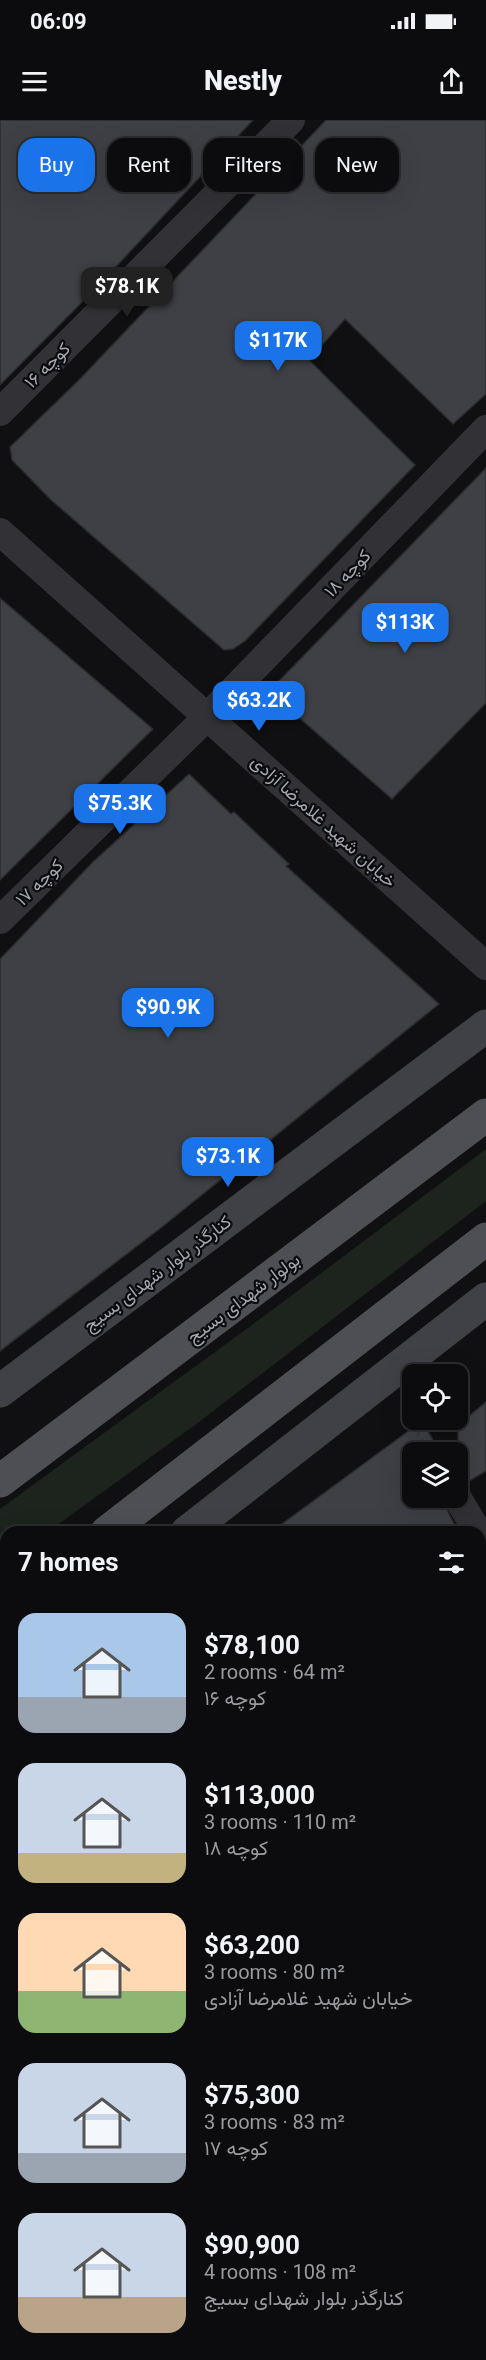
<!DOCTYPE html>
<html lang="en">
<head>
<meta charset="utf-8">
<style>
	body { margin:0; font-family:Roboto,Vazirmatn,sans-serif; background:#151517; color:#f1f3f6; height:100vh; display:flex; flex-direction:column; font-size:22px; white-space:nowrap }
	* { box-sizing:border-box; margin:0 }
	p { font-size:20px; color:#9a9b9e }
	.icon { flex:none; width:33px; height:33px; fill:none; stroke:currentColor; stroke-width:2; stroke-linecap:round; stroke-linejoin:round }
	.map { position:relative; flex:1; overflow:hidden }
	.sheet { position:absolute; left:0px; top:1406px; width:486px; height:836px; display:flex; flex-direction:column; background:#0c0c0e; border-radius:18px 18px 0 0; box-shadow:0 6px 24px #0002,0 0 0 2px #2c2c2e }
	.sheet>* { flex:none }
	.top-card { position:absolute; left:18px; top:18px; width:450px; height:54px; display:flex; gap:12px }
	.buttons { position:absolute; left:402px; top:1244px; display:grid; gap:12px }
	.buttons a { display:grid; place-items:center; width:66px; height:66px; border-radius:12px; background:#0c0c0e; box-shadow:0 6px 24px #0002,0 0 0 2px #2c2c2e; font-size:30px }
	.price { position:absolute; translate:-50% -51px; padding:0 14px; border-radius:12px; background:#1a73e8; color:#fff; font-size:20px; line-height:39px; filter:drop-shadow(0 2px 3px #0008) }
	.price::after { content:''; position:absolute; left:50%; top:36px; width:18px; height:14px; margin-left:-9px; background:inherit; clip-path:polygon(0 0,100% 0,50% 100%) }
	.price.on { background:#222; color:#fff }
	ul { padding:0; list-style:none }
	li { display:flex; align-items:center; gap:18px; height:150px; padding:0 18px }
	li span { display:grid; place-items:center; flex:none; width:168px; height:120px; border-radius:18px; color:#555 }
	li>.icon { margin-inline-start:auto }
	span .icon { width:72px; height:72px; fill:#fffc; stroke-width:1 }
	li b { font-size:26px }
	h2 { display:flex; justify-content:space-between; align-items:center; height:72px; padding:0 18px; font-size:26px }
	.chip { padding:0 21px; border-radius:18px; background:#0c0c0e; box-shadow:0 6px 24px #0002,0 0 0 2px #2c2c2e; font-size:21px; line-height:54px }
	.chip.on { background:#1a73e8; color:#fff }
	.status { display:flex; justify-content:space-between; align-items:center; height:42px; padding:0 30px; background:#0c0c0e; direction:ltr }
	.status svg { height:16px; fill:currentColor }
	header { display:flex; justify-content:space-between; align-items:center; height:78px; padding:0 18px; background:#0c0c0e; font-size:27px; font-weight:800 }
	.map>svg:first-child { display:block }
	.green { fill:#1d241e }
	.building { fill:#3f4045; stroke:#2b2b2d; stroke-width:1.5 }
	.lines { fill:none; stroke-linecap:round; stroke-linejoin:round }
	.path { stroke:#38393d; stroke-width:4; stroke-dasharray:3 4.5; stroke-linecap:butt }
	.street { stroke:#323236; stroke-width:28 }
	.secondary { stroke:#404146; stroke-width:33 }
	.primary { stroke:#4e4f55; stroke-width:33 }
	.labels { text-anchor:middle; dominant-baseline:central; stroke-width:4.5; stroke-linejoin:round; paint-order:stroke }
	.street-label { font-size:18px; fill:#a3a7b1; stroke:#0b0b0d }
</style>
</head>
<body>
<div class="status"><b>06:09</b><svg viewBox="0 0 49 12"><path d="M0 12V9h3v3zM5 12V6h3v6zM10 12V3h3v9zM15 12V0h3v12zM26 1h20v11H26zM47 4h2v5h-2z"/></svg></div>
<header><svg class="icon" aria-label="menu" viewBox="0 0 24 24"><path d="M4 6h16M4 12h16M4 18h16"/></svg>Nestly<svg class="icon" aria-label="share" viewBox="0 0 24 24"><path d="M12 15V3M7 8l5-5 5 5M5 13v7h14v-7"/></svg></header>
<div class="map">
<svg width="486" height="2240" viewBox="0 0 486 2240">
	<rect width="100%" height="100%" fill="#101012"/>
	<path class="green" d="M 486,1029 L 486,1081 L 199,1302 L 49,1411 L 6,1412 L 6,1443 L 0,1447 L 0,1389 L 275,1188 Z"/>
	<path class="building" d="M 0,0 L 253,0 L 97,167 L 0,265 Z
		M 326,0 L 486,0 L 486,274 L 453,304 L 345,199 L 309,240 L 415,345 L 245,521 L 233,529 L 224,530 L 50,379 L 12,340 L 10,327 L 81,258 Z
		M 486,348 L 486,583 L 392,679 L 296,595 L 277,563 Z
		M 0,478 L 153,609 L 0,760 Z
		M 189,654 L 231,694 L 234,692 L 289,744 L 286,746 L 439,884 L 162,1107 L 0,1231 L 0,839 L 93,742 Z
		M 486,1282 L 486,1351 L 466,1363 L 458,1361 L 458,1305 Z
		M 422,1301 L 440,1332 L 412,1332 L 412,1377 L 441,1377 L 458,1412 L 271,1412 Z"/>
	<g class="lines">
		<path class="path" d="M 402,1287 L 429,1332
			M 0,1648 L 6,1659"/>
		<path class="street" d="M 0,292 L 291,0
			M 0,412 L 486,846
			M 0,800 L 207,597 L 486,309
			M 457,1377 L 478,1412
			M 480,1718 L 486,1714
			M 480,1919 L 486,1929
			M 0,2007 L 6,2003
			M 0,2221 L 6,2231
			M 340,2235 L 344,2240"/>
		<path class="secondary" d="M 0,1271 L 486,906
			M 187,1412 L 486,1179
			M 0,1550 L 6,1546"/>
		<path class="primary" d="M 0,1361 L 486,995
			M 107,1412 L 486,1119
			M 0,1491 L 6,1487"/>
	</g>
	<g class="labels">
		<g class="street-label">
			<text transform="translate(47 245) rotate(-45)">کوچه ۱۶</text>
			<text transform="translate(347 453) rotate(-46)">کوچه ۱۸</text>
			<text transform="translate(324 701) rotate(42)">خیابان شهید غلامرضا آزادی</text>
			<text transform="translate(39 762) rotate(-44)">کوچه ۱۷</text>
			<text transform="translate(157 1153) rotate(-37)">کنارگذر بلوار شهدای بسیج</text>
			<text transform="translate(243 1178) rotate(-37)">بولوار شهدای بسیج</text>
		</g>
	</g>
</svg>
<div class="buttons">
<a><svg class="icon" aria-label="locate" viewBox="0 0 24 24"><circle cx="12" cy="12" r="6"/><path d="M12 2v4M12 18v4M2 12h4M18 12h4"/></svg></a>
<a><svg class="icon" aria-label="layers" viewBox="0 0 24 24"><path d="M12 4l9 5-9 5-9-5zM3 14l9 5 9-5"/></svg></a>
</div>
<b class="price on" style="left:127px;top:198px">$78.1K</b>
<b class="price" style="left:278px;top:252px">$117K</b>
<b class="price" style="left:405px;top:534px">$113K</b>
<b class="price" style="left:259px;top:612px">$63.2K</b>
<b class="price" style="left:120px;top:715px">$75.3K</b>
<b class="price" style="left:168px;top:919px">$90.9K</b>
<b class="price" style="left:228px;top:1068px">$73.1K</b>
<div class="top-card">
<a class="chip on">Buy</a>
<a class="chip">Rent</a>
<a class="chip">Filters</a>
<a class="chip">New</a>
</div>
<section class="sheet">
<h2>7 homes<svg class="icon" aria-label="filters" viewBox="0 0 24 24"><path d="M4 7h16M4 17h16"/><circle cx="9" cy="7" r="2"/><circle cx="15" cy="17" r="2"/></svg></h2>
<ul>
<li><span style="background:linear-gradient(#a9c7e8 70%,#9aa5b1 0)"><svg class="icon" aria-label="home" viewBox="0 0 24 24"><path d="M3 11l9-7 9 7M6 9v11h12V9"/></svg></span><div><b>$78,100</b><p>2 rooms · 64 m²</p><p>کوچه ۱۶</p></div></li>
<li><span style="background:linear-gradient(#c9d6e8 75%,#c2b280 0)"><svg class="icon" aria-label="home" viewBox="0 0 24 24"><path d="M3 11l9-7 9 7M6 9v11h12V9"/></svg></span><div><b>$113,000</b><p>3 rooms · 110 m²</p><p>کوچه ۱۸</p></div></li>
<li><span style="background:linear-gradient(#ffd9b3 65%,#8fb573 0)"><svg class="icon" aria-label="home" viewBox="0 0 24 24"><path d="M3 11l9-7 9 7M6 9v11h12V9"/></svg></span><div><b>$63,200</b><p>3 rooms · 80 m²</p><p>خیابان شهید غلامرضا آزادی</p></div></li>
<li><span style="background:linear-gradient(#c9d6e8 75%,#9aa5b1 0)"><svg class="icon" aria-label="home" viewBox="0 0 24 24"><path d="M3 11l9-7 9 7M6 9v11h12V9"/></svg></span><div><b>$75,300</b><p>3 rooms · 83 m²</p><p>کوچه ۱۷</p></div></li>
<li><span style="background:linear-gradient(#c9d6e8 70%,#b9a48a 0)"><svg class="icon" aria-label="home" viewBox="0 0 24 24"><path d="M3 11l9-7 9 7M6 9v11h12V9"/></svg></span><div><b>$90,900</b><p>4 rooms · 108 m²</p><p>کنارگذر بلوار شهدای بسیج</p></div></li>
</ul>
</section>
</div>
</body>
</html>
